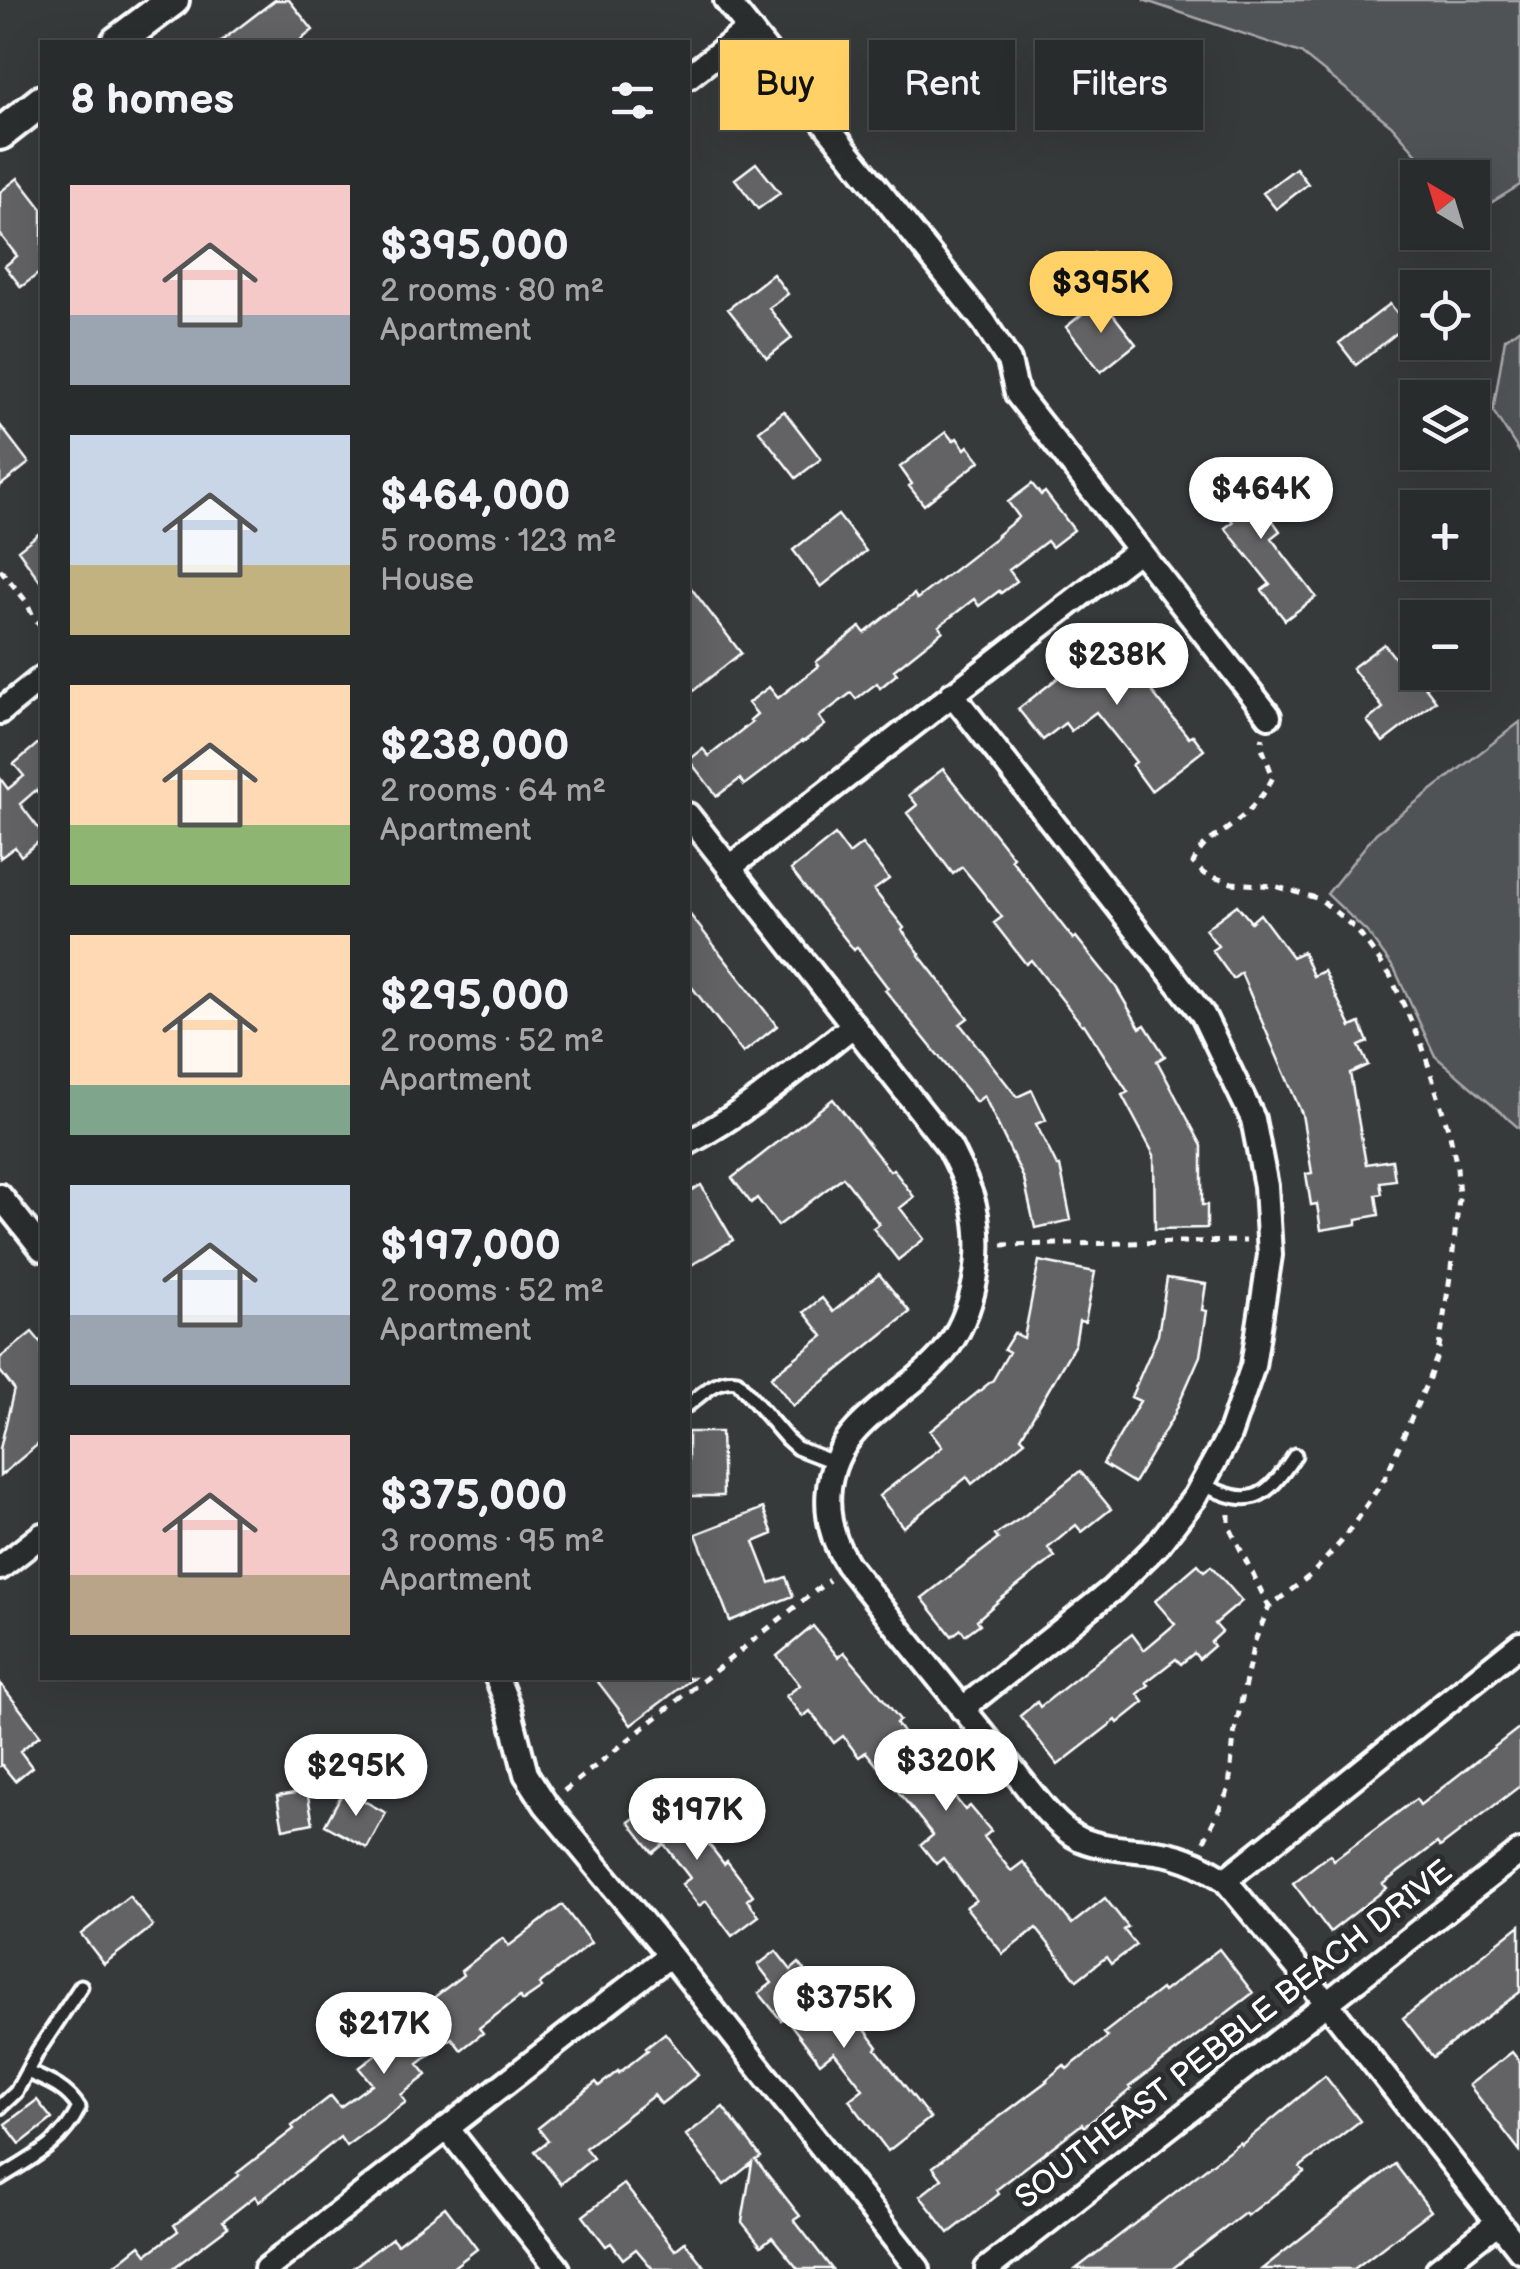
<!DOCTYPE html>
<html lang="en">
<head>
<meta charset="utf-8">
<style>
	body { margin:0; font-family:"Balsamiq Sans",sans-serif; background:#313434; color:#f1f3f6; height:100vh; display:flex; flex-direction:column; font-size:38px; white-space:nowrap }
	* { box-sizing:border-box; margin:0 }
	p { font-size:32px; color:#a5a7a9 }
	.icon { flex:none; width:55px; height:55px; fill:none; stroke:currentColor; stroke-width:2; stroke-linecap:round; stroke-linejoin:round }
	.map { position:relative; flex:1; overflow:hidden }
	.panel { position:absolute; left:40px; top:40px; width:650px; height:1640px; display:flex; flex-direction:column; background:#292c2c; border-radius:0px; box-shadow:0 10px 40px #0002,0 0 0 2px #454848 }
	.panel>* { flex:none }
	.top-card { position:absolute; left:720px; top:40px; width:650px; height:90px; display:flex; gap:20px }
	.needle { width:65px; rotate:322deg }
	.controls { position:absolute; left:1400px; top:160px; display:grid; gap:20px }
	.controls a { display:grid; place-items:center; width:90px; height:90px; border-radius:0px; background:#292c2c; box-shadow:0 10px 40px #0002,0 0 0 2px #454848; font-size:50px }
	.price { position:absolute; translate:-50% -85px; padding:0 22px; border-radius:35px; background:#fff; color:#222; font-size:32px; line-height:65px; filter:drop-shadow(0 2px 5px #0008) }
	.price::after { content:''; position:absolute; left:50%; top:60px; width:30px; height:22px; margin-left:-15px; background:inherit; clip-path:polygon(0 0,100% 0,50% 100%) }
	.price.on { background:#ffd166; color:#111 }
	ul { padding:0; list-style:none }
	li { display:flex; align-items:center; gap:30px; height:250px; padding:0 30px }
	li span { display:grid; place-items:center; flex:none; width:280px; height:200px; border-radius:0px; color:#555 }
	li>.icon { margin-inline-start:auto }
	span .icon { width:120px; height:120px; fill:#fffc; stroke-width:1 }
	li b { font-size:42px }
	h2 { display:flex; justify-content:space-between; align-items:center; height:120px; padding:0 30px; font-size:42px }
	.tag { padding:0 35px; border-radius:0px; background:#292c2c; box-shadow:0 10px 40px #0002,0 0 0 2px #454848; font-size:35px; line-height:90px }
	.tag.on { background:#ffd166; color:#111 }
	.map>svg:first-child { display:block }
	.green { fill:#505354; stroke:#a8a9aa; stroke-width:2.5 }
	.building { fill:#636465; stroke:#fff; stroke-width:2.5 }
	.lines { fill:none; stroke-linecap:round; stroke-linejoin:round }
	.lane-casing { stroke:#fff; stroke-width:19 }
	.street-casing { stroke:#fff; stroke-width:30 }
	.secondary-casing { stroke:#fff; stroke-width:38 }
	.path { stroke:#fff; stroke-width:5; stroke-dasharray:8 8; stroke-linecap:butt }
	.lane { stroke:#2a2d2e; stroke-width:11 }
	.street { stroke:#2a2d2e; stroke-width:22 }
	.secondary { stroke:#2a2d2e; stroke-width:30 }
	.labels { text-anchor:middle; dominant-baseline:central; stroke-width:10; stroke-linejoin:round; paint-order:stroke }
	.street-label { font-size:32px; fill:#fff; stroke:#2a2d2e }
</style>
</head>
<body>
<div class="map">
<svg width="1520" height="2269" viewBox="0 0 1520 2269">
	<rect width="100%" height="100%" fill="#373a3b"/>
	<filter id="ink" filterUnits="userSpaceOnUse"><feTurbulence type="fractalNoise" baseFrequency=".01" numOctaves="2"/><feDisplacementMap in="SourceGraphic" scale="20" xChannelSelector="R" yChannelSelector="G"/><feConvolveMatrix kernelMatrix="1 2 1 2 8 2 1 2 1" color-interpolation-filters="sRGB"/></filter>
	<g filter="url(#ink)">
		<path class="green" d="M 1143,0 L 1520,0 L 1520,185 L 1489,204 L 1473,200 L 1472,178 L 1437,177 L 1391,125 L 1301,53 Z
			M 1520,328 L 1520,453 L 1493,411 L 1505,339 Z
			M 1520,722 L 1520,1129 L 1435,1056 L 1395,970 L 1367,932 L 1327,894 L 1376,833 Z"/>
		<path class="building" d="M 275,0 L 289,0 L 313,30 L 298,42 L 220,42 Z
			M 756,163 L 780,193 L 758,209 L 735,179 Z
			M 1296,168 L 1308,184 L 1276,209 L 1263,193 Z
			M 18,178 L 42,209 L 42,271 L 21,287 L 5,266 L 17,256 L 0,234 L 0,192 Z
			M 1094,253 L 1111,274 L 1082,297 L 1065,275 Z
			M 773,274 L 788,294 L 769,308 L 792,338 L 767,358 L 728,309 Z
			M 1101,299 L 1136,344 L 1101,372 L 1066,327 Z
			M 1390,304 L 1407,325 L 1356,365 L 1339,343 Z
			M 784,411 L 821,459 L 796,478 L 759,431 Z
			M 0,425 L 29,463 L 0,486 Z
			M 946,432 L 953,441 L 957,438 L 965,449 L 968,446 L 980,461 L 924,505 L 909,486 L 912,484 L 900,467 Z
			M 1241,467 L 1276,513 L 1271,518 L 1280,531 L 1271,538 L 1316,597 L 1285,620 L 1262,590 L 1270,584 L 1225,528 L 1233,522 L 1209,492 Z
			M 1032,484 L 1041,495 L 1045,492 L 1074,530 L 1052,547 L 1047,541 L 1009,570 L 1017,581 L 1001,593 L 999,591 L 979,606 L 974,599 L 939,626 L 943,631 L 894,670 L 897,674 L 880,688 L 877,683 L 856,699 L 851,693 L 819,717 L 825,725 L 803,742 L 802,741 L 744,785 L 740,779 L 717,796 L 689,760 L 703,749 L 709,756 L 752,722 L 750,720 L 757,714 L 748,703 L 769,687 L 778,698 L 819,666 L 816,662 L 860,627 L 865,633 L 914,594 L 917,599 L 998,536 L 997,535 L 1019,517 L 1008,502 Z
			M 838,515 L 866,551 L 821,587 L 793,550 Z
			M 42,531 L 42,584 L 18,550 Z
			M 688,584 L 741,653 L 688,695 Z
			M 1123,627 L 1158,673 L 1145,683 L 1189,738 L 1193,735 L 1204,750 L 1151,791 L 1132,765 L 1136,762 L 1096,712 L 1071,731 L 1065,723 L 1043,740 L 1018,709 Z
			M 1384,644 L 1403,668 L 1408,664 L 1436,701 L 1383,742 L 1367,721 L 1383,708 L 1352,668 Z
			M 42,740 L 42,798 L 36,790 L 20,804 L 42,833 L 42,839 L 21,856 L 15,847 L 0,858 L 0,778 L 8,789 L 24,776 L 14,764 Z
			M 943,769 L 1013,857 L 1011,859 L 1073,939 L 1076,937 L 1116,987 L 1140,1028 L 1145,1025 L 1165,1056 L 1157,1061 L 1202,1146 L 1202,1205 L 1207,1205 L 1207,1228 L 1155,1229 L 1154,1155 L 1122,1095 L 1128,1092 L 1084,1024 L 1082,1025 L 1031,960 L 1026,964 L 994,923 L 1002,917 L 977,885 L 962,867 L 953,874 L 907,813 L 917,805 L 909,795 Z
			M 835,835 L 849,854 L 862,844 L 889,879 L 874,890 L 904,928 L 902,930 L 920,954 L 919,955 L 968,1018 L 960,1024 L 1017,1097 L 1032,1090 L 1046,1120 L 1036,1124 L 1057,1166 L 1060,1166 L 1071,1220 L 1035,1228 L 1024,1179 L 984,1096 L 976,1102 L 885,990 L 888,988 L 857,947 L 854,950 L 791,870 Z
			M 1237,905 L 1251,922 L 1260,914 L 1292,957 L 1303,952 L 1313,976 L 1324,971 L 1351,1027 L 1360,1023 L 1368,1042 L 1359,1046 L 1368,1065 L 1350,1073 L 1366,1164 L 1392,1160 L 1395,1180 L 1380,1182 L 1382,1194 L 1376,1195 L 1379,1215 L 1357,1219 L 1357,1224 L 1321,1230 L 1317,1204 L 1311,1205 L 1306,1174 L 1312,1173 L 1302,1114 L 1241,973 L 1233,979 L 1212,950 L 1218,946 L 1205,929 Z
			M 688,912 L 777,1026 L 743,1053 L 688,982 Z
			M 833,1099 L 890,1171 L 893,1169 L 914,1197 L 900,1208 L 924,1239 L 898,1260 L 873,1228 L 879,1224 L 843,1177 L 778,1226 L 757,1198 L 751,1203 L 732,1178 Z
			M 701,1185 L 733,1240 L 688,1267 L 688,1193 Z
			M 1039,1261 L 1095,1272 L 1085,1322 L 1079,1321 L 1075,1344 L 1021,1437 L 1025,1441 L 972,1484 L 967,1477 L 903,1527 L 879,1496 L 942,1447 L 930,1431 L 993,1380 L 1009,1352 L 1004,1349 L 1014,1333 L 1024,1338 Z
			M 879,1274 L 910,1312 L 793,1406 L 771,1377 L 823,1336 L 804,1312 L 822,1298 L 833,1312 Z
			M 1167,1278 L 1206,1284 L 1202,1310 L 1207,1311 L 1200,1356 L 1173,1417 L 1134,1483 L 1103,1464 L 1140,1401 L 1131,1397 L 1158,1335 Z
			M 32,1332 L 42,1344 L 42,1441 L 0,1476 L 0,1449 L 14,1389 L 0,1371 L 0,1358 Z
			M 688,1432 L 721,1432 L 723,1496 L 688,1496 Z
			M 1080,1471 L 1111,1509 L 1082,1532 L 1076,1525 L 1048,1548 L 1055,1557 L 1002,1598 L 977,1620 L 980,1624 L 965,1635 L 961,1629 L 952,1636 L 922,1598 L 998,1539 L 995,1535 L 1024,1516 Z
			M 763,1508 L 773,1534 L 754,1542 L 770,1583 L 786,1577 L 793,1596 L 730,1621 L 696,1534 Z
			M 1198,1564 L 1204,1571 L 1211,1566 L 1242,1601 L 1215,1624 L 1222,1632 L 1211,1642 L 1214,1646 L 1199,1659 L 1194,1653 L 1181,1664 L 1176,1659 L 1146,1682 L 1149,1685 L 1138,1694 L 1144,1702 L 1118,1723 L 1116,1720 L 1058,1765 L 1020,1716 L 1037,1702 L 1040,1707 L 1132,1634 L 1144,1650 L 1175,1624 L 1155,1601 Z
			M 813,1626 L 838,1657 L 844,1652 L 869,1681 L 900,1720 L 896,1723 L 934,1775 L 936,1773 L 965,1810 L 970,1806 L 991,1831 L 984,1837 L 1011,1871 L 1023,1862 L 1072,1924 L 1105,1898 L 1128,1927 L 1124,1930 L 1136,1945 L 1111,1964 L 1106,1957 L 1077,1980 L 1036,1928 L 1003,1954 L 966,1907 L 976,1900 L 943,1858 L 936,1864 L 921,1845 L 933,1835 L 866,1752 L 859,1757 L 843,1736 L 834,1743 L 810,1711 L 803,1717 L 786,1696 L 800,1685 L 777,1656 Z
			M 595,1678 L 693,1678 L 631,1725 Z
			M 0,1683 L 40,1735 L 20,1751 L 32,1767 L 15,1781 L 2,1765 L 0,1766 Z
			M 1520,1727 L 1520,1786 L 1440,1847 L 1437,1843 L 1383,1884 L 1387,1888 L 1330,1932 L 1293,1883 L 1330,1854 L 1334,1860 L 1416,1799 L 1420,1805 Z
			M 344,1790 L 386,1813 L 367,1848 L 325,1825 Z
			M 307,1791 L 313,1823 L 283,1829 L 277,1796 Z
			M 669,1792 L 724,1864 L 727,1861 L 753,1895 L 747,1900 L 759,1916 L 732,1936 L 706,1901 L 699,1906 L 682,1884 L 690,1878 L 664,1844 L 653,1853 L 629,1822 Z
			M 129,1896 L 153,1926 L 104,1964 L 81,1934 Z
			M 562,1905 L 591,1943 L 539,1984 L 542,1988 L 523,2001 L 520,1997 L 479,2028 L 483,2033 L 461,2050 L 452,2038 L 418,2064 L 427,2075 L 401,2095 L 406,2102 L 346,2146 L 340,2137 L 259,2202 L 255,2196 L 223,2221 L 228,2227 L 172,2269 L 110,2269 L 140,2245 L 147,2254 L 178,2231 L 174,2225 L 239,2175 L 237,2173 L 294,2129 L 292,2126 L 331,2096 L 340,2107 L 372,2084 L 359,2068 L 411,2028 L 405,2020 L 463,1975 L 461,1971 L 503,1938 L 509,1946 Z
			M 1520,1925 L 1520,1992 L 1433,2057 L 1403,2018 Z
			M 1219,1949 L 1253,1993 L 1129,2087 L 1131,2089 L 1084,2127 L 1082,2124 L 996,2190 L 999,2194 L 949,2233 L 920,2196 L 942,2179 L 933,2167 L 1047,2081 L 1046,2080 L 1064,2065 L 1067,2069 L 1108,2037 L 1104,2033 L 1161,1989 L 1163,1992 Z
			M 776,1951 L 791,1970 L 799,1963 L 842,2019 L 852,2012 L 878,2047 L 876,2049 L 930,2118 L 888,2151 L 849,2100 L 863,2089 L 834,2052 L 820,2063 L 785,2017 L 781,2020 L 759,1993 L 772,1983 L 758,1965 Z
			M 665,2033 L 698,2075 L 661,2104 L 654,2095 L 585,2148 L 593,2158 L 561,2184 L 535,2151 L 548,2141 L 538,2128 L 596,2082 L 599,2086 L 618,2071 L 619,2073 L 648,2050 L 646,2048 Z
			M 1512,2052 L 1520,2062 L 1520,2151 L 1469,2085 Z
			M 1325,2076 L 1360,2121 L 1300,2167 L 1304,2172 L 1247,2216 L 1245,2213 L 1172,2269 L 1076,2269 L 1240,2142 L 1241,2145 Z
			M 37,2100 L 52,2119 L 20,2144 L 5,2124 Z
			M 723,2107 L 761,2157 L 756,2160 L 800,2216 L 794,2220 L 832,2269 L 798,2269 L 772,2237 L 761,2246 L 742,2222 L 752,2163 L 724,2185 L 686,2135 Z
			M 1395,2164 L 1431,2211 L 1354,2269 L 1262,2269 Z
			M 624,2184 L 675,2250 L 685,2242 L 706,2269 L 650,2269 L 652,2268 L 636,2249 L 623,2259 L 611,2243 L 606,2246 L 583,2216 Z
			M 445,2207 L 477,2249 L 451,2269 L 351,2269 L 392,2238 L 397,2244 Z"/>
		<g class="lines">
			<defs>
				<path id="lane" d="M 688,1405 C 702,1394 718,1377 737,1381 L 787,1439 L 797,1448 L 836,1463
					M 1202,1484 C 1252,1509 1265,1500 1295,1455
					M 0,2107 L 16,2092 L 38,2051 L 81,1986
					M 0,2178 C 33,2157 61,2145 79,2108 C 67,2088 48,2081 27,2072"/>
				<path id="street" d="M 726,0 L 984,322 L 1009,361 L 1017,394 L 1269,716
					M 688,77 L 749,29
					M 952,694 L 1203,1015 L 1253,1119 L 1266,1186 L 1270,1255 L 1253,1366 L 1229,1435 L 1195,1497 L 1157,1546 L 1112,1590 L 962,1709
					M 0,712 L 42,678
					M 688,815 L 950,1148 C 959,1167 969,1185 974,1205 C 985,1253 975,1313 944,1352 C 919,1382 884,1400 857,1429 C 821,1467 820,1521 847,1564 C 901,1632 955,1700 1011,1767 C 1029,1789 1054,1827 1080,1839 C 1101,1848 1125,1849 1147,1851 C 1176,1853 1201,1863 1225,1880 L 1327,2003 L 1520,2250
					M 729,868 L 1139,550
					M 688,1143 C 748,1111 800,1067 854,1025
					M 0,1196 L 42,1249
					M 0,1568 L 42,1535
					M 497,1678 L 509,1708 L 526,1774 L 546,1805 L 670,1955 L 918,2269
					M 1225,1880 L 1520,1644
					M 447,2128 L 558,2269
					M 266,2269 L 670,1955
					M 987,2269 L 1520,1852
					M 1438,2269 L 1498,2222"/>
				<path id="secondary" d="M 117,42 L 173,0
					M 0,134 L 42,101"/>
			</defs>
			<use href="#lane" class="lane-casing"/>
			<use href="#street" class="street-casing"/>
			<use href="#secondary" class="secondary-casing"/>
			<path class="path" d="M 0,569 L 26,601 L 34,618 L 42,627
				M 1002,1245 L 1246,1241
				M 1229,1514 L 1229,1526 L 1269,1607
				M 564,1791 L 829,1580
				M 1204,1841 L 1229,1789 L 1234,1735 L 1254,1643 L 1269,1607 L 1312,1574 L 1341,1542 L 1385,1478 L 1429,1378 L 1438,1354 L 1450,1277 L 1459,1199 L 1457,1167 L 1450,1135 L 1422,1045 L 1390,975 L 1357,930 L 1320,899 L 1274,886 L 1232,883 L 1204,874 L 1193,863 C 1204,839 1213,841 1232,825 C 1249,812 1264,796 1273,777 L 1261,745 L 1263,737"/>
			<use href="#lane" class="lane"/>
			<use href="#street" class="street"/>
			<use href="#secondary" class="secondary"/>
		</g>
	</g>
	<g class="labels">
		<g class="street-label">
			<text transform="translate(1234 2035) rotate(-38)">SOUTHEAST PEBBLE BEACH DRIVE</text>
		</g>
	</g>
</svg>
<div class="controls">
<a><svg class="needle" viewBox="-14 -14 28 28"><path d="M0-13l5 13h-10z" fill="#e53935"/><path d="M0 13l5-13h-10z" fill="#a5a7a9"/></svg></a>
<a><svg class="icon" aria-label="locate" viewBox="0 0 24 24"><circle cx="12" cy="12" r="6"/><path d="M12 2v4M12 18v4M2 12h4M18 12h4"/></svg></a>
<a><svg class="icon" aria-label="layers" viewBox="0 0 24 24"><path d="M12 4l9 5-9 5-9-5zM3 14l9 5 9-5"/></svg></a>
<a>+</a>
<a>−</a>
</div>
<b class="price on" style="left:1101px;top:336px">$395K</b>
<b class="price" style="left:1261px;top:542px">$464K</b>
<b class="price" style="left:1117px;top:708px">$238K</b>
<b class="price" style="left:946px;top:1814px">$320K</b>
<b class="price" style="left:356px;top:1819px">$295K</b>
<b class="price" style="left:697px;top:1863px">$197K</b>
<b class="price" style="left:844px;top:2051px">$375K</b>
<b class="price" style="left:384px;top:2077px">$217K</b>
<div class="top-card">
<a class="tag on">Buy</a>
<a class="tag">Rent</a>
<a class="tag">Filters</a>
</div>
<section class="panel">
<h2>8 homes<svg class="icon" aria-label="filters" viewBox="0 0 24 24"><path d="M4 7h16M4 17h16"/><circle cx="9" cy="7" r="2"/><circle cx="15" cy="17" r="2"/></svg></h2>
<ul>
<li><span style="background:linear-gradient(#f6c9c9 65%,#9aa5b1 0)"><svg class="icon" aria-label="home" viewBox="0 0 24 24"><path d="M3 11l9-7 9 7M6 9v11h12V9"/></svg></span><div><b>$395,000</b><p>2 rooms · 80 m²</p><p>Apartment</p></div></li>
<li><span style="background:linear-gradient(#c9d6e8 65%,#c2b280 0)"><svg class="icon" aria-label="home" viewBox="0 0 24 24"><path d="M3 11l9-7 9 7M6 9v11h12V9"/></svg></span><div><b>$464,000</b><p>5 rooms · 123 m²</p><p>House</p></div></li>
<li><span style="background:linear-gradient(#ffd9b3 70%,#8fb573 0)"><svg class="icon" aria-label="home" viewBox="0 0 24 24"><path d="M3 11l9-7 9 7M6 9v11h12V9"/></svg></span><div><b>$238,000</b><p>2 rooms · 64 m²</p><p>Apartment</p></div></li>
<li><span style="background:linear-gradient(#ffd9b3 75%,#7fa58c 0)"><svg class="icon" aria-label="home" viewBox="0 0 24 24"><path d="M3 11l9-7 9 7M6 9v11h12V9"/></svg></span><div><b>$295,000</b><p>2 rooms · 52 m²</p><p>Apartment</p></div></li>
<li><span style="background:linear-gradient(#c9d6e8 65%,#9aa5b1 0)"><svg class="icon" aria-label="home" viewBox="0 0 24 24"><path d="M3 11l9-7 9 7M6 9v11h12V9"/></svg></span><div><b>$197,000</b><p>2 rooms · 52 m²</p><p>Apartment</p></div></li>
<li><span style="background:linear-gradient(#f6c9c9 70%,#b9a48a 0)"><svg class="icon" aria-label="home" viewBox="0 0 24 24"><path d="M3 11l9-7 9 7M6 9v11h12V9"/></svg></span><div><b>$375,000</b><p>3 rooms · 95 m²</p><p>Apartment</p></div></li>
</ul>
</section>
</div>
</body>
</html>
